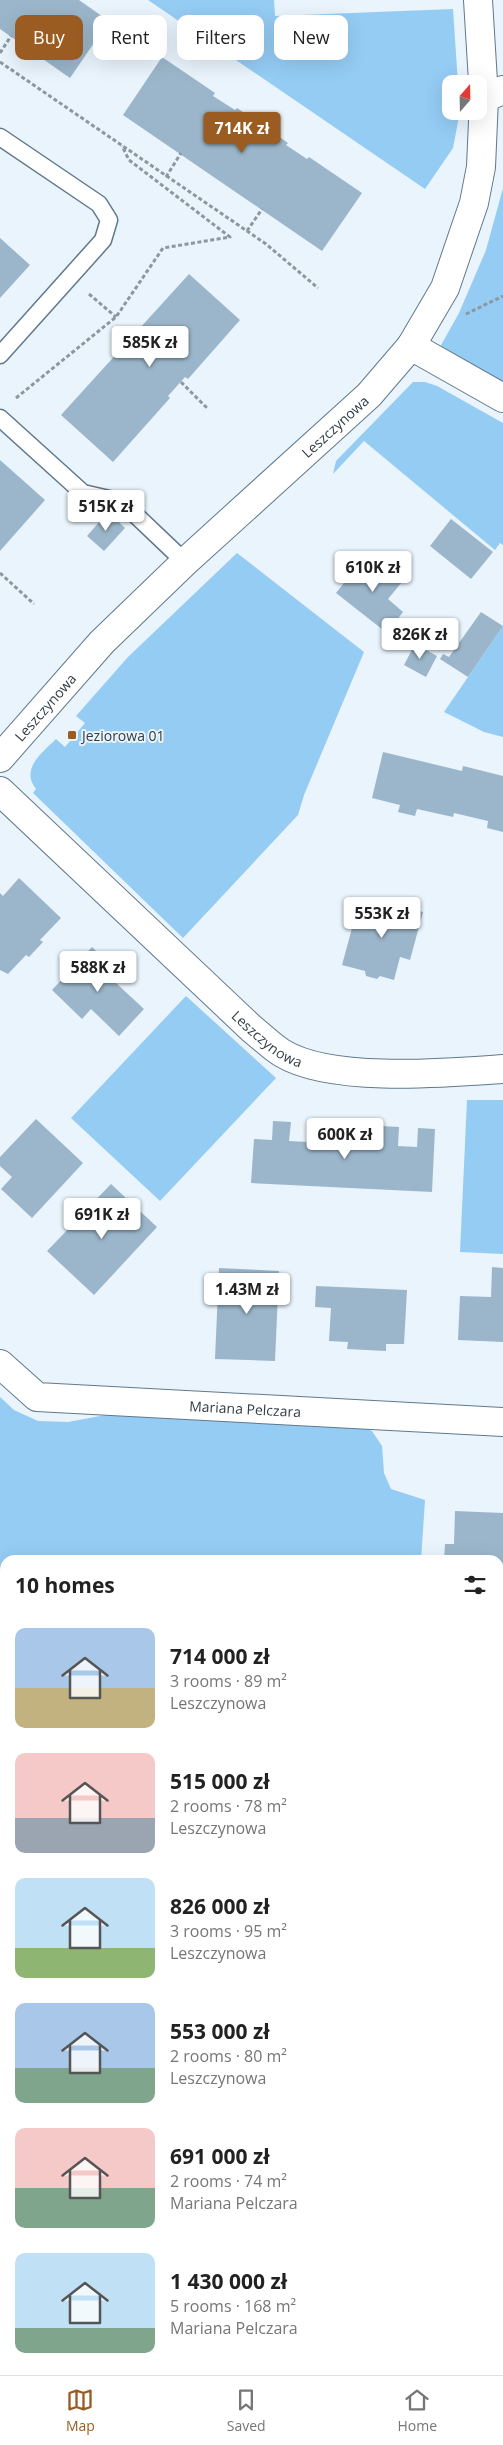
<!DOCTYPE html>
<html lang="en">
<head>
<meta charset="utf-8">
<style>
	body { margin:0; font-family:"Open Sans",sans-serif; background:#f2f2f2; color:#222; height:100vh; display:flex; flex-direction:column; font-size:19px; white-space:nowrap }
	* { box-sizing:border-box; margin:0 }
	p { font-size:16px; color:#767676 }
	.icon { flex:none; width:28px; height:28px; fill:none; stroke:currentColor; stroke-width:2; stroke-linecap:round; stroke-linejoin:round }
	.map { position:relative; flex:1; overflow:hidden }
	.sheet { position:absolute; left:0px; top:1555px; width:504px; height:820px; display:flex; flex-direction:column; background:#fff; border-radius:15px 15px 0 0; box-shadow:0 5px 20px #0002 }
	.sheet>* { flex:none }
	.hud { position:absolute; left:15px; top:15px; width:474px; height:45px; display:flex; gap:10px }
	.needle { width:32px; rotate:20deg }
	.buttons { position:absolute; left:442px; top:75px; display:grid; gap:10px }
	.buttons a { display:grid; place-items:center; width:45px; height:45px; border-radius:10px; background:#fff; box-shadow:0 5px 20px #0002; font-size:25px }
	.price { position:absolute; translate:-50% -42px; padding:0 11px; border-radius:5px; background:#fff; color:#222; font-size:16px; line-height:32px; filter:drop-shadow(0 1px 2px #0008) }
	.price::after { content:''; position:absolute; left:50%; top:30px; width:15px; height:11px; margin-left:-8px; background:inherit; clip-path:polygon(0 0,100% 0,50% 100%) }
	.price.selected { background:#9a5c21; color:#fff }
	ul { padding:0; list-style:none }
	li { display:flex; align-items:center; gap:15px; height:125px; padding:0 15px }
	li span { display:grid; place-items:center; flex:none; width:140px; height:100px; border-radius:10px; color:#555 }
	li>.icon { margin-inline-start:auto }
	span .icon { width:60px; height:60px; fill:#fffc; stroke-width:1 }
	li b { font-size:21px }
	h2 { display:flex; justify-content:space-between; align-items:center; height:60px; padding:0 15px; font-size:21px }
	.pill { padding:0 18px; border-radius:10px; background:#fff; box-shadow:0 5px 20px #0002; font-size:18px; line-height:45px }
	.pill.selected { background:#9a5c21; color:#fff }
	.dock { display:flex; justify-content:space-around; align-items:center; height:70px; border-top:1px solid #e0e0e0; background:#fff; font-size:14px; color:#767676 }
	.dock a { display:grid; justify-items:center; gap:2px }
	.dock .selected { color:#9a5c21 }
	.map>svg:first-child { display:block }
	.green { fill:#95ccf4 }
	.building { fill:#9bb6ca }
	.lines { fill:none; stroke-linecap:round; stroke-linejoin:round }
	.service-casing { stroke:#60798c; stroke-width:19 }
	.minor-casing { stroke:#60798c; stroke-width:30 }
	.tertiary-casing { stroke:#60798c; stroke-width:30 }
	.secondary-casing { stroke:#60798c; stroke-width:30 }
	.path { stroke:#8c979f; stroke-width:3; stroke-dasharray:4 2.5; stroke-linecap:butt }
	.service { stroke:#fff; stroke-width:16 }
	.minor { stroke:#fff; stroke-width:28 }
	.tertiary { stroke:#fff; stroke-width:28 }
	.secondary { stroke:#fff; stroke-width:28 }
	.poi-dot { fill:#9a5c21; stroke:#e9f4fc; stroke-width:2 }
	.labels { text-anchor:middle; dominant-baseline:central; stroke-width:4; stroke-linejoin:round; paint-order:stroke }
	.street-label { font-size:14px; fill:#313c44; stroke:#e9f4fc }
	.poi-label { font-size:14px; fill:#313c44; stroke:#e9f4fc; text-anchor:start }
</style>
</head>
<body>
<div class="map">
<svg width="503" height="2375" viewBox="0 0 503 2375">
	<rect width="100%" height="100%" fill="#e9f4fc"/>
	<path class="green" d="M 148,0 L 274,0 L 275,16 L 453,9 L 458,84 L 451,84 L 451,111 L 460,111 L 453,148 L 425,189 Z
		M 503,188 L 503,383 L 440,347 L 459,313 L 486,250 Z
		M 413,382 L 425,382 L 437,386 L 503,423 L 503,545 L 500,543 L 495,550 L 364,441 L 333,474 L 336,461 Z
		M 237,553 L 364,652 L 304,795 L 298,815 L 183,938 L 33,793 L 36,789 C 20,769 42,753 56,739 L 65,747 L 85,723 L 76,716 L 128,657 Z
		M 503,626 L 503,737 L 484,732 L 444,712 Z
		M 186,996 L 276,1078 L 160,1201 L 71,1118 Z
		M 467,1100 L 503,1100 L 503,1254 L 460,1252 Z
		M 0,1397 L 14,1410 L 38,1421 L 68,1422 L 122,1412 L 353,1422 L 372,1431 L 382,1446 L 384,1473 L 391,1489 L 425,1500 L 421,1560 L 5,1560 L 5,1671 L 0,1671 Z
		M 499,1742 L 503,1742 L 503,1812 L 499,1812 Z
		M 0,1767 L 5,1768 L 5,1856 L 0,1855 Z
		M 499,1821 L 503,1821 L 503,1954 L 499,1954 Z"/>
	<path class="building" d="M 0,0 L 79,0 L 109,21 L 70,78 L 0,29 Z
		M 162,57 L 215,93 L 213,96 L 235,110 L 237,108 L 288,143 L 286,145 L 307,159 L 309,157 L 362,193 L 322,251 L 123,115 Z
		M 0,238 L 30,265 L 0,298 Z
		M 189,274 L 240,320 L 188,379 L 185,377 L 168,396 L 170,398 L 113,462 L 61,415 Z
		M 0,460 L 45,500 L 0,551 Z
		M 108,512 L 125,528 L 104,551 L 87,536 Z
		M 451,519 L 493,552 L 471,579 L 430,546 Z
		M 367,554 L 402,582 L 388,599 L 403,612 L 387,633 L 336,593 Z
		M 481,612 L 503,626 L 468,677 L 440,659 L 443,654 L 449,657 Z
		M 415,644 L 437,656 L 426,677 L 404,665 Z
		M 383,752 L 462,771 L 463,766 L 503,776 L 503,832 L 487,828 L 488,821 L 454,813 L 453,817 L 417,809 L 415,816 L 398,812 L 400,805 L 372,798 Z
		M 19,878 L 61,918 L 40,940 L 43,942 L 29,957 L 26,955 L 8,974 L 0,970 L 0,893 L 3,896 Z
		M 384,901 L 423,912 L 410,960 L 400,957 L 394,980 L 380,976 L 377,979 L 366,976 L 365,971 L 342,965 L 358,906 L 381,912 Z
		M 92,947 L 122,976 L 116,983 L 144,1009 L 119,1036 L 91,1009 L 82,1019 L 52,990 Z
		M 36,1119 L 83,1163 L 32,1218 L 1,1189 L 12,1177 L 0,1166 L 0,1157 Z
		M 273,1121 L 291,1122 L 289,1141 L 308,1142 L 309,1123 L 326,1124 L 326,1143 L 344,1144 L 345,1125 L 363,1125 L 362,1145 L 380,1146 L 381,1126 L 399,1127 L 398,1146 L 417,1147 L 418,1128 L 435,1129 L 432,1192 L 251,1183 L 254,1139 L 272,1140 Z
		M 111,1184 L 157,1227 L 94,1295 L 47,1251 L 75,1222 L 78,1224 L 86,1216 L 83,1213 Z
		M 492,1267 L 503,1268 L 503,1342 L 458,1340 L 460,1296 L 491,1297 Z
		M 219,1268 L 279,1271 L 275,1361 L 215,1359 Z
		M 316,1286 L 407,1290 L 404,1344 L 386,1344 L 386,1351 L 347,1349 L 348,1342 L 329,1341 L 331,1308 L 315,1307 Z
		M 455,1511 L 503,1513 L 503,1602 L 499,1602 L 499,1560 L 444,1560 L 445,1544 L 454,1544 Z
		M 503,2171 L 503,2229 L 499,2227 L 499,2182 Z
		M 0,2241 L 5,2243 L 5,2370 L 19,2370 L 17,2375 L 0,2375 Z
		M 499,2358 L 503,2359 L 503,2375 L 424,2375 L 426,2370 L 499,2370 Z
		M 196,2370 L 272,2370 L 270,2375 L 194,2375 Z"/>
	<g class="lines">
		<defs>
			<path id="service" d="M 0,137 L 99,204 L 109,220 L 103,240 L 0,355
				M 0,418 L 83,493 L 122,502 L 185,562
				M 0,1897 L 5,1899"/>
			<g id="minor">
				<path d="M 484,98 L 503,90"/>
				<path d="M 411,346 L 503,398"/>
				<path id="s1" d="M 0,791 L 252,1029 C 262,1037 272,1047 282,1053 C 331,1083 446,1073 503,1069"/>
				<path id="s2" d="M 0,1364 L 37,1397 L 503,1422"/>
				<path d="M 0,2186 L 5,2188"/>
			</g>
			<g id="tertiary">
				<path id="s3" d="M 0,758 L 102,642 L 185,562 L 369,395 L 411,346 L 445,288 L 474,203 L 481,167 L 484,98 L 478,0"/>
			</g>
			<path id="secondary" d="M 0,1689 L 5,1690
				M 499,1728 L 503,1729"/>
		</defs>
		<use href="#service" class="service-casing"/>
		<use href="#minor" class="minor-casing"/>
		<use href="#tertiary" class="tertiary-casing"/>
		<use href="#secondary" class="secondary-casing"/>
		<path class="path" d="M 0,53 L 11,36
			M 0,62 L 266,244 L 318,288
			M 166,177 L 181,153
			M 247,231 L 262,209
			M 89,294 L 116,317
			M 466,314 L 503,296
			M 181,382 L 207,408
			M 16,398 L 116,317 L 163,248 L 230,237 L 129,160 L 122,146
			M 0,573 L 34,604
			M 0,1818 L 5,1819
			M 499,1925 L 503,1925
			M 499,2125 L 503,2125"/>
		<use href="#service" class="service"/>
		<use href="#minor" class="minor"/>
		<use href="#tertiary" class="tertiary"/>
		<use href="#secondary" class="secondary"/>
	</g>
	<rect class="poi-dot" x="67" y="730" width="10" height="10" rx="2.5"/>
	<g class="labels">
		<g class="street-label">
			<text stroke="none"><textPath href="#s3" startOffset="472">Leszczynowa</textPath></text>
			<text stroke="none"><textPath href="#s3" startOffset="68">Leszczynowa</textPath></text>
			<text stroke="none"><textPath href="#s1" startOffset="365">Leszczynowa</textPath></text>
			<text stroke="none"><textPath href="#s2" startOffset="258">Mariana Pelczara</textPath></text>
		</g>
		<g class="poi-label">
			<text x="82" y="735">Jeziorowa 01</text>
		</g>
	</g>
</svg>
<div class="buttons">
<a><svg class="needle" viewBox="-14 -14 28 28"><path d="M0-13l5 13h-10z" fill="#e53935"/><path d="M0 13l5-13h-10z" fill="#767676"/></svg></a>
</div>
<b class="price selected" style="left:242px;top:154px">714K zł</b>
<b class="price" style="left:150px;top:368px">585K zł</b>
<b class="price" style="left:106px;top:532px">515K zł</b>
<b class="price" style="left:373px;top:593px">610K zł</b>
<b class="price" style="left:420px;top:660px">826K zł</b>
<b class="price" style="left:382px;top:939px">553K zł</b>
<b class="price" style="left:98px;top:993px">588K zł</b>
<b class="price" style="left:345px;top:1160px">600K zł</b>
<b class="price" style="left:102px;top:1240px">691K zł</b>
<b class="price" style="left:247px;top:1315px">1.43M zł</b>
<div class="hud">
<a class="pill selected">Buy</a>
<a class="pill">Rent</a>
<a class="pill">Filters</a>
<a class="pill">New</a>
</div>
<section class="sheet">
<h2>10 homes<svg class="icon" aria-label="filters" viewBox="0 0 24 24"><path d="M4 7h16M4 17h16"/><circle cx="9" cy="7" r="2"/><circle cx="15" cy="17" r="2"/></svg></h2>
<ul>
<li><span style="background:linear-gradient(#a9c7e8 60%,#c2b280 0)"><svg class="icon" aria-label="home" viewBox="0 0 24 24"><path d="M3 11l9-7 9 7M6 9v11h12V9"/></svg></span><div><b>714 000 zł</b><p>3 rooms · 89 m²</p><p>Leszczynowa</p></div></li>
<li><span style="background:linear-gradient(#f6c9c9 65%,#9aa5b1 0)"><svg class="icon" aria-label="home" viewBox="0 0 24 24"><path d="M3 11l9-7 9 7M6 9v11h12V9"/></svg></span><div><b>515 000 zł</b><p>2 rooms · 78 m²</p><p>Leszczynowa</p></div></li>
<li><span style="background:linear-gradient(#bfe0f5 70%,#8fb573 0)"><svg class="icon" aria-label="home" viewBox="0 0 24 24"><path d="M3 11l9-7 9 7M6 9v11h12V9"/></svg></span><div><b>826 000 zł</b><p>3 rooms · 95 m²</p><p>Leszczynowa</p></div></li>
<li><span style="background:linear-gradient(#a9c7e8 65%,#7fa58c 0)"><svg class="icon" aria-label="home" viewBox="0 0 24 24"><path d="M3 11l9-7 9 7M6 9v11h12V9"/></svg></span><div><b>553 000 zł</b><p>2 rooms · 80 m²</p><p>Leszczynowa</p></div></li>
<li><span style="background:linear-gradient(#f6c9c9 60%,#7fa58c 0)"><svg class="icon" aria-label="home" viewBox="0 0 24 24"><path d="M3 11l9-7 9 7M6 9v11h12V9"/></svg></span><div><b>691 000 zł</b><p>2 rooms · 74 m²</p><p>Mariana Pelczara</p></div></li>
<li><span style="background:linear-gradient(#bfe0f5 75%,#7fa58c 0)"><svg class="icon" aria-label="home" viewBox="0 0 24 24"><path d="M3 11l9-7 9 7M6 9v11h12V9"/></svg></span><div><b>1 430 000 zł</b><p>5 rooms · 168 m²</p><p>Mariana Pelczara</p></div></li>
</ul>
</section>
</div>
<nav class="dock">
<a class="selected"><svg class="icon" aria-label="map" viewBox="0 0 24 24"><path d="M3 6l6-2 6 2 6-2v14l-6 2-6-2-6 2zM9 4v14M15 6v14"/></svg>Map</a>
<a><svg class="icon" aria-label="saved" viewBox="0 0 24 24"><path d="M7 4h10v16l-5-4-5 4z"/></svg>Saved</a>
<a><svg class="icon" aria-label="home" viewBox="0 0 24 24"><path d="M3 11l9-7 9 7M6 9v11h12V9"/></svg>Home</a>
</nav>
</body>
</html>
